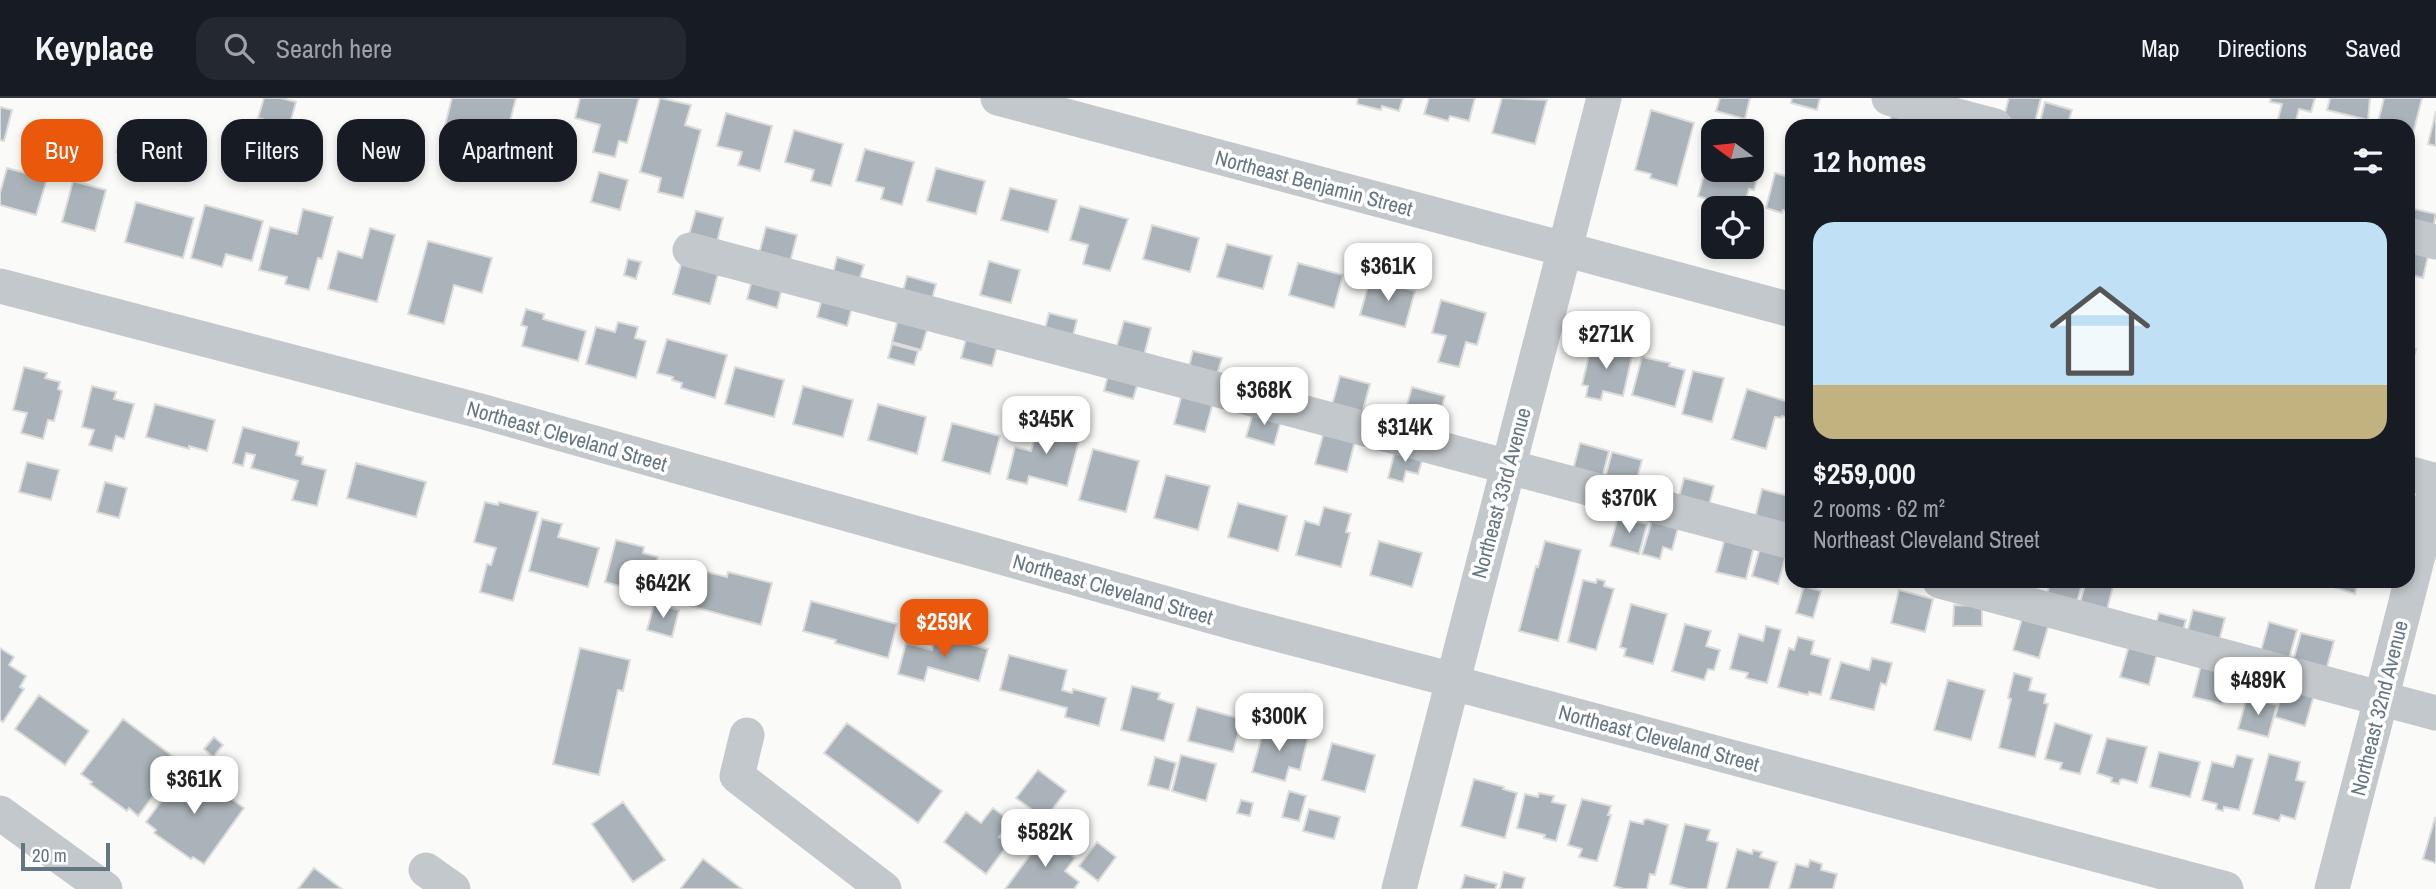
<!DOCTYPE html>
<html lang="en">
<head>
<meta charset="utf-8">
<style>
	body { margin:0; font-family:"Archivo Narrow",sans-serif; background:#242831; color:#f1f3f6; height:100vh; display:flex; flex-direction:column; font-size:26px; white-space:nowrap }
	* { box-sizing:border-box; margin:0 }
	p { font-size:23px; color:#9ea1a6 }
	.icon { flex:none; width:38px; height:38px; fill:none; stroke:currentColor; stroke-width:2; stroke-linecap:round; stroke-linejoin:round }
	.map { position:relative; flex:1; overflow:hidden }
	.sheet { position:absolute; left:1785px; top:21px; width:630px; height:469px; display:flex; flex-direction:column; background:#171b24; border-radius:21px; box-shadow:0 4px 10px #0003 }
	.sheet>* { flex:none }
	.top-card { position:absolute; left:21px; top:21px; width:665px; height:63px; display:flex; gap:14px }
	.needle { width:46px; rotate:285deg }
	.fabs { position:absolute; left:1701px; top:21px; display:grid; gap:14px }
	.fabs a { display:grid; place-items:center; width:63px; height:63px; border-radius:14px; background:#171b24; box-shadow:0 4px 10px #0003; font-size:35px }
	.scale { position:absolute; left:21px; bottom:18px; width:89px; box-sizing:border-box; padding-left:7px; border:4px solid #657683; border-top:0; font-size:19px; line-height:24px; white-space:nowrap; color:#657683; -webkit-text-stroke:5px #fff; paint-order:stroke }
	.price { position:absolute; translate:-50% -60px; padding:0 16px; border-radius:14px; background:#fff; color:#222; font-size:23px; line-height:46px; filter:drop-shadow(0 2px 4px #0008) }
	.price::after { content:''; position:absolute; left:50%; top:42px; width:21px; height:16px; margin-left:-10px; background:inherit; clip-path:polygon(0 0,100% 0,50% 100%) }
	.price.selected { background:#ea580c; color:#fff }
	ul { padding:0; list-style:none }
	li { display:grid; align-content:center; gap:14px; height:371px; padding:0 28px }
	li span { display:grid; place-items:center; height:217px; border-radius:21px; color:#555 }
	li>.icon { margin-inline-start:auto }
	span .icon { width:126px; height:126px; fill:#fffc; stroke-width:1 }
	li b { font-size:30px }
	h2 { display:flex; justify-content:space-between; align-items:center; height:84px; padding:0 28px; font-size:30px }
	.pill { padding:0 24px; border-radius:21px; background:#171b24; box-shadow:0 4px 10px #0003; font-size:24px; line-height:63px }
	.pill.selected { background:#ea580c; color:#fff }
	header { display:flex; align-items:center; gap:42px; box-sizing:border-box; height:98px; padding:0 35px; background:#171b24; border-bottom:2px solid #363941 }
	header strong { font-size:33px }
	nav { display:flex; gap:38px; margin-inline-start:auto; font-size:24px }
	.search { width:490px; height:63px; background:#242831; display:flex; align-items:center; gap:18px; box-sizing:border-box; padding:0 24px; border-radius:21px; color:#9ea1a6; font-size:26px }
	.map>svg:first-child { display:block }
	.building { fill:#aab3b9; stroke:#dcdcda; stroke-width:2 }
	.lines { fill:none; stroke-linecap:round; stroke-linejoin:round }
	.minor { stroke:#c3c8cc; stroke-width:35 }
	.labels { text-anchor:middle; dominant-baseline:central; stroke-width:7; stroke-linejoin:round; paint-order:stroke }
	.street-label { font-size:21px; fill:#657683; stroke:#fff }
</style>
</head>
<body>
<header>
<strong>Keyplace</strong>
<div class="search"><svg class="icon" aria-label="search" viewBox="0 0 24 24"><circle cx="10" cy="10" r="6"/><path d="M15 15l6 6"/></svg>Search here</div>
<nav><a>Map</a><a>Directions</a><a>Saved</a></nav>
</header>
<div class="map">
<svg width="2436" height="791" viewBox="0 0 2436 791">
	<rect width="100%" height="100%" fill="#fafaf8"/>
	<path class="building" d="M 264,0 L 281,0 L 296,4 L 289,29 L 258,20 Z
		M 452,0 L 516,0 L 504,46 L 444,31 Z
		M 580,0 L 639,0 L 627,45 L 619,43 L 615,59 L 593,54 L 600,27 L 575,20 Z
		M 660,0 L 691,7 L 685,27 L 701,32 L 683,100 L 658,94 L 661,80 L 640,74 Z
		M 1358,0 L 1403,0 L 1399,13 L 1382,8 L 1381,12 L 1357,6 Z
		M 1429,0 L 1475,0 L 1469,23 L 1450,18 L 1448,23 L 1424,16 Z
		M 1502,0 L 1547,2 L 1535,46 L 1492,35 Z
		M 1720,0 L 1750,0 L 1745,21 L 1716,13 Z
		M 1792,0 L 1820,0 L 1817,12 L 1791,5 Z
		M 2009,0 L 2041,0 L 2034,28 L 2003,22 Z
		M 2271,0 L 2315,0 L 2311,14 L 2299,11 L 2295,26 L 2278,21 L 2282,6 L 2270,4 Z
		M 2330,0 L 2370,0 L 2368,22 L 2327,12 Z
		M 2384,0 L 2422,0 L 2411,44 L 2408,44 L 2408,28 L 2377,28 Z
		M 2045,4 L 2072,12 L 2067,28 L 2039,28 Z
		M 0,9 L 12,12 L 4,43 L 0,42 Z
		M 1651,12 L 1694,25 L 1677,88 L 1650,80 L 1651,76 L 1635,72 Z
		M 2436,13 L 2436,48 L 2428,46 Z
		M 726,15 L 772,28 L 760,73 L 738,67 L 742,54 L 717,48 Z
		M 1892,15 L 1919,22 L 1917,28 L 1888,28 Z
		M 51,31 L 78,38 L 71,66 L 44,59 Z
		M 794,32 L 843,46 L 831,88 L 811,83 L 814,72 L 785,64 Z
		M 120,42 L 142,47 L 135,75 L 120,71 L 124,56 L 117,54 Z
		M 865,51 L 914,64 L 902,107 L 881,101 L 884,90 L 856,83 Z
		M 1709,59 L 1713,60 L 1713,72 L 1755,71 L 1752,80 L 1757,81 L 1754,92 L 1749,91 L 1745,105 L 1728,103 L 1727,108 L 1698,98 Z
		M 7,70 L 47,81 L 36,117 L 0,107 L 0,95 Z
		M 936,70 L 985,83 L 976,116 L 927,103 Z
		M 599,74 L 628,82 L 620,112 L 591,104 Z
		M 1775,75 L 1792,80 L 1792,115 L 1783,112 L 1782,115 L 1766,110 Z
		M 73,83 L 106,92 L 95,133 L 62,124 Z
		M 1010,90 L 1057,102 L 1048,134 L 1001,122 Z
		M 136,104 L 194,120 L 183,160 L 125,144 Z
		M 205,107 L 263,123 L 252,163 L 226,156 L 222,169 L 191,160 Z
		M 1080,108 L 1128,121 L 1110,173 L 1083,166 L 1088,147 L 1070,142 Z
		M 2410,110 L 2436,116 L 2431,138 L 2408,132 Z
		M 303,111 L 333,119 L 322,161 L 318,160 L 309,192 L 285,186 L 287,179 L 259,172 L 270,129 L 297,136 Z
		M 696,113 L 723,120 L 716,148 L 688,140 Z
		M 1152,127 L 1199,140 L 1190,174 L 1143,161 Z
		M 766,129 L 797,137 L 789,168 L 758,160 Z
		M 370,130 L 395,137 L 377,204 L 328,191 L 338,153 L 362,160 Z
		M 428,143 L 492,160 L 482,195 L 454,187 L 444,226 L 408,216 Z
		M 1227,146 L 1272,158 L 1263,191 L 1217,179 Z
		M 2408,153 L 2428,158 L 2423,180 L 2408,176 Z
		M 837,159 L 864,167 L 858,186 L 832,179 Z
		M 628,161 L 641,164 L 636,181 L 624,177 Z
		M 682,163 L 719,172 L 710,206 L 673,196 Z
		M 989,163 L 1020,172 L 1011,205 L 980,197 Z
		M 1298,165 L 1343,177 L 1334,210 L 1289,197 Z
		M 753,178 L 783,186 L 777,210 L 747,201 Z
		M 907,178 L 936,186 L 931,205 L 902,197 Z
		M 1370,181 L 1415,193 L 1405,229 L 1360,217 Z
		M 823,197 L 853,206 L 847,228 L 817,219 Z
		M 1441,202 L 1486,215 L 1477,247 L 1466,244 L 1459,269 L 1438,264 L 1446,238 L 1432,235 Z
		M 526,211 L 544,216 L 543,221 L 586,233 L 578,263 L 522,248 L 527,229 L 521,227 Z
		M 1049,215 L 1077,222 L 1072,242 L 1044,235 Z
		M 899,217 L 929,225 L 921,252 L 892,244 Z
		M 1124,223 L 1151,230 L 1143,261 L 1115,254 Z
		M 618,224 L 638,229 L 635,240 L 646,243 L 636,280 L 586,266 L 596,229 L 615,234 Z
		M 967,237 L 998,246 L 992,268 L 961,260 Z
		M 667,241 L 727,257 L 715,300 L 681,290 L 682,285 L 672,282 L 673,279 L 657,275 Z
		M 1592,244 L 1619,250 L 1618,254 L 1632,258 L 1623,298 L 1603,293 L 1601,302 L 1586,299 L 1588,288 L 1582,287 Z
		M 892,246 L 918,253 L 914,267 L 888,260 Z
		M 2408,249 L 2416,251 L 2410,272 L 2414,273 L 2408,294 Z
		M 1193,253 L 1222,260 L 1216,280 L 1188,272 Z
		M 1642,259 L 1670,265 L 1669,268 L 1685,272 L 1675,309 L 1632,297 Z
		M 24,269 L 47,275 L 45,280 L 60,284 L 58,291 L 62,293 L 54,323 L 48,322 L 43,341 L 21,335 L 27,315 L 13,312 Z
		M 735,269 L 784,282 L 774,319 L 725,306 Z
		M 1264,271 L 1292,279 L 1287,299 L 1259,292 Z
		M 1109,273 L 1139,281 L 1133,301 L 1104,293 Z
		M 1693,273 L 1724,280 L 1712,324 L 1682,316 Z
		M 1340,278 L 1370,286 L 1361,319 L 1331,311 Z
		M 92,288 L 116,294 L 114,301 L 134,306 L 124,341 L 116,338 L 112,353 L 89,347 L 94,332 L 82,329 Z
		M 803,288 L 853,302 L 843,339 L 793,326 Z
		M 1412,289 L 1445,298 L 1434,338 L 1401,329 Z
		M 1747,291 L 1792,305 L 1792,321 L 1782,318 L 1781,320 L 1775,319 L 1766,351 L 1732,341 Z
		M 1183,292 L 1214,301 L 1205,334 L 1174,326 Z
		M 155,306 L 215,322 L 207,353 L 189,348 L 189,351 L 146,339 Z
		M 878,306 L 926,319 L 917,356 L 868,342 Z
		M 1254,311 L 1282,319 L 1274,347 L 1246,339 Z
		M 1039,324 L 1081,335 L 1067,388 L 1029,378 L 1027,386 L 1007,381 L 1015,349 L 1031,353 Z
		M 952,325 L 1000,338 L 990,376 L 942,363 Z
		M 243,329 L 299,344 L 296,357 L 303,359 L 302,366 L 326,372 L 317,408 L 292,402 L 298,383 L 251,370 L 255,357 L 246,355 L 243,368 L 233,365 Z
		M 1325,330 L 1356,339 L 1347,374 L 1315,366 Z
		M 1580,345 L 1609,353 L 1601,384 L 1572,376 Z
		M 1396,349 L 1424,356 L 1418,376 L 1406,373 L 1403,384 L 1388,380 Z
		M 1093,351 L 1139,363 L 1126,414 L 1079,402 Z
		M 1612,354 L 1642,362 L 1634,392 L 1604,384 Z
		M 27,364 L 59,372 L 51,402 L 19,394 Z
		M 356,365 L 426,384 L 416,419 L 347,400 Z
		M 1166,377 L 1210,388 L 1198,432 L 1154,420 Z
		M 1684,380 L 1714,388 L 1708,411 L 1678,403 Z
		M 105,384 L 127,390 L 119,420 L 97,414 Z
		M 1762,391 L 1792,399 L 1786,432 L 1754,424 Z
		M 485,404 L 498,407 L 499,404 L 538,414 L 513,503 L 480,494 L 487,466 L 491,467 L 496,450 L 474,444 Z
		M 1238,405 L 1287,418 L 1278,453 L 1228,439 Z
		M 1324,409 L 1351,416 L 1346,434 L 1350,435 L 1341,469 L 1296,457 L 1305,423 L 1319,427 Z
		M 1618,419 L 1647,426 L 1639,456 L 1610,448 Z
		M 1653,419 L 1679,426 L 1672,452 L 1663,449 L 1660,461 L 1642,456 Z
		M 542,421 L 562,426 L 558,439 L 599,450 L 588,489 L 529,473 Z
		M 1725,440 L 1754,448 L 1746,481 L 1716,474 Z
		M 616,442 L 644,449 L 643,455 L 658,459 L 648,496 L 605,484 Z
		M 1379,443 L 1422,455 L 1412,489 L 1370,477 Z
		M 1545,443 L 1581,452 L 1558,543 L 1519,533 L 1536,468 L 1538,469 Z
		M 1760,450 L 1786,457 L 1778,486 L 1752,478 Z
		M 695,471 L 727,479 L 728,474 L 772,485 L 761,527 L 686,507 Z
		M 1597,481 L 1605,483 L 1604,488 L 1614,491 L 1596,552 L 1568,544 L 1583,482 L 1596,485 Z
		M 2051,483 L 2083,483 L 2075,511 L 2045,503 Z
		M 2086,483 L 2114,485 L 2105,519 L 2078,512 Z
		M 2315,483 L 2358,483 L 2355,496 Z
		M 1804,488 L 1821,493 L 1813,520 L 1796,515 Z
		M 1899,492 L 1933,501 L 1925,534 L 1891,525 Z
		M 811,503 L 897,526 L 888,560 L 835,545 L 836,542 L 803,533 Z
		M 654,506 L 679,512 L 672,539 L 647,532 Z
		M 1631,506 L 1667,516 L 1653,566 L 1624,558 L 1626,551 L 1620,549 Z
		M 1954,507 L 1982,508 L 1982,528 L 1953,528 Z
		M 2193,512 L 2225,520 L 2218,547 L 2186,539 Z
		M 2159,515 L 2186,522 L 2181,540 L 2154,533 Z
		M 2023,517 L 2049,525 L 2039,560 L 2013,552 Z
		M 2269,524 L 2297,532 L 2288,564 L 2260,556 Z
		M 1685,526 L 1711,533 L 1706,548 L 1720,552 L 1714,572 L 1708,571 L 1704,582 L 1672,573 Z
		M 1766,528 L 1781,532 L 1767,585 L 1746,580 L 1748,575 L 1730,571 L 1739,536 L 1763,543 Z
		M 2301,535 L 2334,543 L 2325,576 L 2292,567 Z
		M 936,537 L 988,551 L 979,583 L 928,569 L 924,583 L 898,576 L 906,545 L 932,552 Z
		M 1798,539 L 1814,543 L 1811,556 L 1830,561 L 1821,597 L 1809,594 L 1808,597 L 1778,589 L 1789,550 L 1794,552 Z
		M 2129,548 L 2157,556 L 2149,587 L 2120,579 Z
		M 0,550 L 14,559 L 9,567 L 26,578 L 20,589 L 24,591 L 3,624 L 0,622 Z
		M 580,550 L 630,562 L 623,593 L 618,592 L 599,677 L 553,666 Z
		M 1009,557 L 1067,572 L 1062,592 L 1072,595 L 1073,591 L 1106,600 L 1099,628 L 1065,619 L 1067,610 L 1000,592 Z
		M 1872,560 L 1892,565 L 1886,587 L 1881,585 L 1874,612 L 1830,601 L 1841,564 L 1869,572 Z
		M 2202,563 L 2232,572 L 2222,606 L 2193,599 Z
		M 2014,575 L 2032,580 L 2029,592 L 2046,596 L 2044,605 L 2048,606 L 2035,659 L 1999,650 L 2011,601 L 2008,600 Z
		M 1948,582 L 1985,592 L 1971,642 L 1934,632 Z
		M 1132,588 L 1160,595 L 1158,601 L 1174,606 L 1164,643 L 1121,632 Z
		M 2284,588 L 2314,597 L 2305,628 L 2275,619 Z
		M 39,597 L 89,633 L 65,667 L 15,631 Z
		M 2247,599 L 2277,607 L 2268,639 L 2238,631 Z
		M 1197,609 L 1242,621 L 1233,654 L 1188,643 Z
		M 123,621 L 179,663 L 138,718 L 129,710 L 127,713 L 90,686 L 92,684 L 81,676 Z
		M 847,625 L 942,693 L 918,725 L 824,655 Z
		M 2055,625 L 2092,637 L 2080,676 L 2060,671 L 2062,665 L 2045,661 Z
		M 1265,627 L 1308,639 L 1300,672 L 1289,669 L 1285,683 L 1252,674 Z
		M 214,639 L 223,647 L 213,659 L 204,651 Z
		M 2107,640 L 2147,649 L 2137,685 L 2123,681 L 2120,682 L 2119,686 L 2111,684 L 2112,680 L 2097,675 Z
		M 1332,645 L 1375,657 L 1365,694 L 1322,682 Z
		M 2159,654 L 2200,664 L 2190,699 L 2150,689 Z
		M 2269,656 L 2300,664 L 2296,682 L 2305,684 L 2295,721 L 2281,717 L 2279,723 L 2253,716 Z
		M 1181,657 L 1216,666 L 1206,703 L 1172,693 Z
		M 2237,657 L 2253,661 L 2239,712 L 2224,709 L 2223,713 L 2216,711 L 2217,706 L 2202,702 L 2212,664 L 2233,669 Z
		M 1155,659 L 1176,665 L 1169,692 L 1148,687 Z
		M 187,668 L 244,710 L 204,766 L 193,759 L 191,761 L 154,735 L 156,732 L 146,724 Z
		M 1038,672 L 1066,693 L 1045,721 L 1016,700 Z
		M 1474,681 L 1504,689 L 1503,691 L 1517,695 L 1505,740 L 1461,728 Z
		M 1289,693 L 1306,698 L 1299,723 L 1282,719 Z
		M 1539,695 L 1554,698 L 1552,704 L 1566,707 L 1556,743 L 1544,740 L 1545,737 L 1517,730 L 1525,696 L 1538,699 Z
		M 1582,701 L 1611,708 L 1608,717 L 1611,717 L 1597,763 L 1579,759 L 1582,751 L 1568,747 Z
		M 1241,702 L 1253,705 L 1250,718 L 1237,715 Z
		M 623,704 L 665,762 L 633,784 L 592,726 Z
		M 993,710 L 1010,723 L 999,739 L 1008,746 L 986,776 L 944,744 L 966,714 L 981,725 Z
		M 1309,711 L 1340,719 L 1334,741 L 1303,733 Z
		M 2435,720 L 2436,720 L 2436,765 L 2423,761 Z
		M 1647,721 L 1668,727 L 1655,777 L 1650,776 L 1647,791 L 1624,791 L 1614,788 L 1630,723 L 1643,726 L 1644,722 Z
		M 1685,726 L 1710,732 L 1707,742 L 1718,745 L 1707,791 L 1688,791 L 1670,786 Z
		M 1045,737 L 1075,760 L 1065,773 L 1079,784 L 1074,791 L 1005,791 Z
		M 1097,744 L 1116,759 L 1098,783 L 1079,768 Z
		M 1737,751 L 1752,756 L 1753,752 L 1762,754 L 1760,759 L 1777,764 L 1769,791 L 1726,791 Z
		M 703,761 L 742,791 L 682,791 L 681,790 Z
		M 1810,762 L 1822,766 L 1821,772 L 1837,776 L 1833,791 L 1789,791 L 1796,766 L 1808,769 Z
		M 314,770 L 342,791 L 298,791 Z
		M 1504,774 L 1525,780 L 1522,791 L 1500,791 Z
		M 1465,777 L 1497,786 L 1495,791 L 1461,791 Z"/>
	<g class="lines">
		<path class="minor" d="M 998,0 L 1792,212
			M 1889,0 L 1995,28
			M 2408,137 L 2436,144
			M 690,152 L 1792,444
			M 0,188 L 484,314 L 1239,526 L 1453,582 L 1461,587 L 2226,791
			M 2408,375 L 2436,383
			M 1940,483 L 2436,615
			M 747,637 L 737,678 L 884,791
			M 0,715 L 105,791
			M 426,772 L 453,791
			M 1399,791 L 1604,0
			M 2332,791 L 2436,388"/>
	</g>
	<g class="labels">
		<g class="street-label">
			<text transform="translate(1314 85) rotate(15)">Northeast Benjamin Street</text>
			<text transform="translate(567 338) rotate(16)">Northeast Cleveland Street</text>
			<text transform="translate(1501 395) rotate(-75)">Northeast 33rd Avenue</text>
			<text transform="translate(1113 491) rotate(16)">Northeast Cleveland Street</text>
			<text transform="translate(2379 610) rotate(-76)">Northeast 32nd Avenue</text>
			<text transform="translate(1659 640) rotate(15)">Northeast Cleveland Street</text>
		</g>
	</g>
</svg>
<div class="fabs">
<a><svg class="needle" viewBox="-14 -14 28 28"><path d="M0-13l5 13h-10z" fill="#e53935"/><path d="M0 13l5-13h-10z" fill="#9ea1a6"/></svg></a>
<a><svg class="icon" aria-label="locate" viewBox="0 0 24 24"><circle cx="12" cy="12" r="6"/><path d="M12 2v4M12 18v4M2 12h4M18 12h4"/></svg></a>
</div>
<div class="scale">20 m</div>
<b class="price" style="left:1388px;top:205px">$361K</b>
<b class="price" style="left:1606px;top:273px">$271K</b>
<b class="price" style="left:1264px;top:329px">$368K</b>
<b class="price" style="left:1046px;top:358px">$345K</b>
<b class="price" style="left:1405px;top:366px">$314K</b>
<b class="price" style="left:1629px;top:437px">$370K</b>
<b class="price" style="left:663px;top:522px">$642K</b>
<b class="price selected" style="left:944px;top:561px">$259K</b>
<b class="price" style="left:2258px;top:619px">$489K</b>
<b class="price" style="left:1279px;top:655px">$300K</b>
<b class="price" style="left:194px;top:718px">$361K</b>
<b class="price" style="left:1045px;top:771px">$582K</b>
<div class="top-card">
<a class="pill selected">Buy</a>
<a class="pill">Rent</a>
<a class="pill">Filters</a>
<a class="pill">New</a>
<a class="pill">Apartment</a>
</div>
<section class="sheet">
<h2>12 homes<svg class="icon" aria-label="filters" viewBox="0 0 24 24"><path d="M4 7h16M4 17h16"/><circle cx="9" cy="7" r="2"/><circle cx="15" cy="17" r="2"/></svg></h2>
<ul>
<li><span style="background:linear-gradient(#bfe0f5 75%,#c2b280 0)"><svg class="icon" aria-label="home" viewBox="0 0 24 24"><path d="M3 11l9-7 9 7M6 9v11h12V9"/></svg></span><div><b>$259,000</b><p>2 rooms · 62 m²</p><p>Northeast Cleveland Street</p></div></li>
</ul>
</section>
</div>
</body>
</html>
